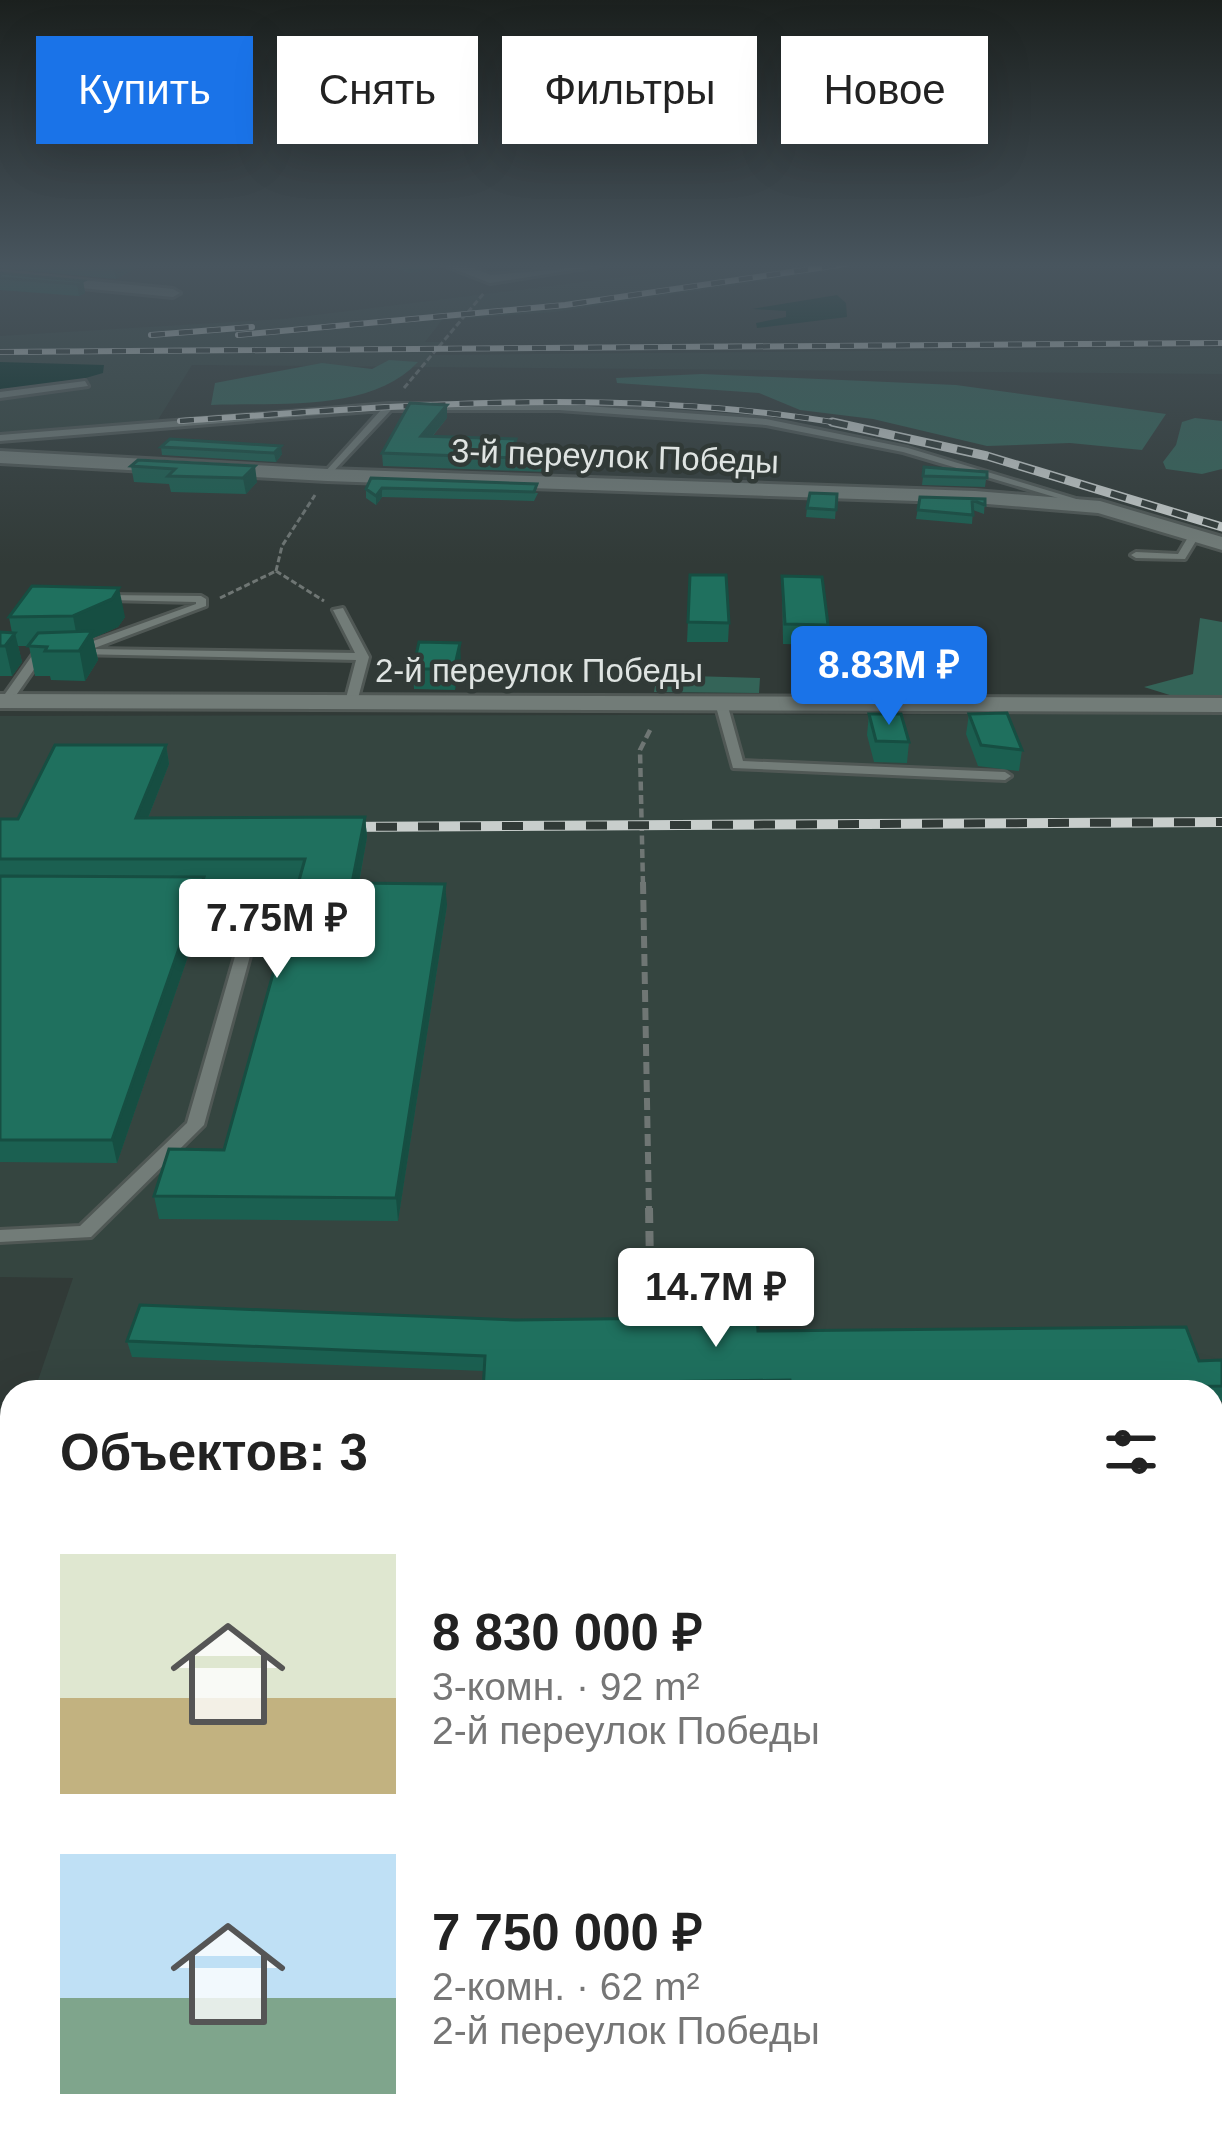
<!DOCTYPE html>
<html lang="ru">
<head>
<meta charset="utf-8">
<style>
	body { margin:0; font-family:Arial,sans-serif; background:#f6f6f6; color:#222; height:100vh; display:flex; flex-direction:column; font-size:45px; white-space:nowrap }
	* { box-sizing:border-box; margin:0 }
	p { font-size:39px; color:#767676 }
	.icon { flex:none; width:66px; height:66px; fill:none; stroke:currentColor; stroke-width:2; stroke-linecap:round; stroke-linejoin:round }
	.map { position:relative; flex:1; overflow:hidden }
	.side { position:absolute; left:0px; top:1380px; width:1224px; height:768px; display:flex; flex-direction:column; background:#fff; border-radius:36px 36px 0 0; box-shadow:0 12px 48px #0002 }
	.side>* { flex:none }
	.top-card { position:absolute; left:36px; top:36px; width:1152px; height:108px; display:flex; gap:24px }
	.price { position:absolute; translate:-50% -102px; padding:0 27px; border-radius:12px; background:#fff; color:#222; font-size:39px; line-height:78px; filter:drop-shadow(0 3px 6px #0008) }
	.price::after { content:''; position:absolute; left:50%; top:72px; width:36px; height:27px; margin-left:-18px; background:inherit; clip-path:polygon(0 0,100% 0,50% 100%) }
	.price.on { background:#1a73e8; color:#fff }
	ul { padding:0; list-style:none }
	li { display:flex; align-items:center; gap:36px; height:300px; padding:0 60px }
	li span { display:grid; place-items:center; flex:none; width:336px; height:240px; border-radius:0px; color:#555 }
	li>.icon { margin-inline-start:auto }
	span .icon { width:144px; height:144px; fill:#fffc; stroke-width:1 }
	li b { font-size:51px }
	h2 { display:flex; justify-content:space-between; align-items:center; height:144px; padding:0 60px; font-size:51px }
	.chip { padding:0 42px; border-radius:0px; background:#fff; box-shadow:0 12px 48px #0002; font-size:42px; line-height:108px }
	.chip.on { background:#1a73e8; color:#fff }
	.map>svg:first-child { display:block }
	.built { fill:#354540 }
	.green { fill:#346458 }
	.water { fill:#002b22 }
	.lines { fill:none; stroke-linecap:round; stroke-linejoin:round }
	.service-casing { stroke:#505855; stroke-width:6 }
	.minor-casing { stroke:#505855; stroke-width:6 }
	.trunk-casing { stroke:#505855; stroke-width:6 }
	.path-far4 { stroke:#6f7674; stroke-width:3; stroke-dasharray:6 3; stroke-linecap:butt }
	.path-far3 { stroke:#6f7674; stroke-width:4.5; stroke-dasharray:9 4.5; stroke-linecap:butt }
	.path-far2 { stroke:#6f7674; stroke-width:6; stroke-dasharray:12 6; stroke-linecap:butt }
	.path-far1 { stroke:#6f7674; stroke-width:8; stroke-dasharray:15 8; stroke-linecap:butt }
	.path { stroke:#6f7674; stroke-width:9; stroke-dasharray:20 9; stroke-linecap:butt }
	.service { fill:#727c78; fill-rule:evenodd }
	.minor { fill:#727c78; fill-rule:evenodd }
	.trunk { fill:#33a58d; fill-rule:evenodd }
	.rail-far2-casing { stroke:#c8cecc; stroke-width:6 }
	.rail-far1-casing { stroke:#c8cecc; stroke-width:9 }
	.rail-casing { stroke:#c8cecc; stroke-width:10 }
	.rail-far2 { stroke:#313a37; stroke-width:4.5; stroke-dasharray:14; stroke-linecap:butt }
	.rail-far1 { stroke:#313a37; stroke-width:6; stroke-dasharray:16; stroke-linecap:butt }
	.rail { stroke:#313a37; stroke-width:8; stroke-dasharray:21; stroke-linecap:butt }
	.wall { fill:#1b6051 }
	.shaded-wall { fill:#164e42 }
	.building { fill:#1f705e; stroke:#164e42; stroke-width:3 }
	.labels { text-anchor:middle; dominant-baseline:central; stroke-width:9; stroke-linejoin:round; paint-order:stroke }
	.far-street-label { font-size:33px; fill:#dfe4e2; stroke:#313a37 }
</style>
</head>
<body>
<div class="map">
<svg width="1222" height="2148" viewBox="0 0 1222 2148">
	<rect width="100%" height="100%" fill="#313a37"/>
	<path class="built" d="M 727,264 L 879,264 L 554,312 L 442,320 L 425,342 L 441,342 L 430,355 L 1222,348 L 1222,374 L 192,365 L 156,423 L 0,435 L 0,336 L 283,319 Z
		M 1222,714 L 1222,1476 L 1212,1476 L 1212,1392 L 34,1392 L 73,1278 L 0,1277 L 0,716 Z"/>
	<path class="green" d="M 389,360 L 418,362 C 370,413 277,402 211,405 L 215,383 L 322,363 L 372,369 Z
		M 702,374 L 956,385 L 1166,414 L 1142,450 L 1070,443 L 987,446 L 873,419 L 800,410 L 759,393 L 617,383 L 616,378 Z
		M 1195,418 L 1222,421 L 1222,469 L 1202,474 L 1166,469 L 1163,462 L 1176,445 L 1182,422 Z
		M 1200,618 L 1222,622 L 1222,697 L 1173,696 L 1144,687 L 1193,674 Z
		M 657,675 L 760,678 L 759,693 L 654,692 Z"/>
	<path class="water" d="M 837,295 L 846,303 L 847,317 L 757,328 L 756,323 L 786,317 L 786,311 L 752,309 Z
		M 0,362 L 104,365 L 103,373 L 58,386 L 0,389 Z"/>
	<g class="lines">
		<defs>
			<path id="service" d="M 85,381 L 88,386 L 0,398 L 0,392 Z
				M 389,404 L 559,404 L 766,419 L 908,448 L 1096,505 L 1088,507 L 903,452 L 766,425 L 559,410 L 391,410 L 327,478 L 324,477 L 324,473 L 381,410 L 0,441 L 0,435 Z
				M 1190,534 L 1199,536 L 1185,559 L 1136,558 L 1131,555 L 1136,552 L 1178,554 Z
				M 105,595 L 201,596 L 206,599 L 206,606 L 92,649 L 355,653 L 333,610 L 343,608 L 369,657 L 357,702 L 351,706 L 345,702 L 356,660 L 75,654 L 75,650 L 86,649 L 83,646 L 85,644 L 196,604 L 196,602 L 109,600 L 104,597 Z
				M 47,651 L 53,654 L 51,656 L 42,658 L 10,704 L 2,704 L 0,701 L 34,653 Z
				M 721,699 L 727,703 L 743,761 L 1005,772 L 1011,776 L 1005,780 L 733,768 L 715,703 Z
				M 186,886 L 261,886 L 268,890 L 204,1125 L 91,1237 L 0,1242 L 0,1230 L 80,1226 L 187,1123 L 253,894 L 181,893 L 179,890 L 181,887 Z
				M 0,1520 L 12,1521 L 12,1539 L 0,1538 Z
				M 1212,1710 L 1222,1710 L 1222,1732 L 1212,1732 Z
				M 0,1903 L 12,1904 L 12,1930 L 0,1929 Z
				M 880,2136 L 908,2136 L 910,2148 L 880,2148 Z"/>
			<path id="minor" d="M 441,264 L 462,264 L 491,275 L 598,266 L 490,283 Z
				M 0,272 L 173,289 L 180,293 L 173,297 L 0,280 Z
				M 0,451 L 327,469 L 975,491 L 1100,501 L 1222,537 L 1222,550 L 1098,513 L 975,503 L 327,481 L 0,463 Z
				M 0,694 L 1222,698 L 1222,712 L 0,708 Z"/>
			<path id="trunk" d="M 0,2109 L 12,2109 L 12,2136 L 407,2136 L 412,2148 L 0,2148 Z"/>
		</defs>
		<use href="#service" class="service-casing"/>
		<use href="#minor" class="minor-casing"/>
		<use href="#trunk" class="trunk-casing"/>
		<path class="path-far4" d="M 404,388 L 484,293
			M 276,571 L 282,546 L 315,495
			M 276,571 L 324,601
			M 220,598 L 276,571"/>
		<path class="path-far3" d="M 643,885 L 640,750 L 652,726"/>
		<path class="path-far2" d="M 643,882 L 649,1211"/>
		<path class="path-far1" d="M 649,1208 L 651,1322"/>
		<path class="path" d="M 0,1666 L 12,1665"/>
		<use href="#service" class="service"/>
		<use href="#minor" class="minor"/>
		<use href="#trunk" class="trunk"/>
		<defs>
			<path id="rail-far2" d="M 151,335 L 252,327
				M 238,335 L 565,305 L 846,264
				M 0,352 L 1222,343
				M 180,421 C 403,405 629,386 850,425"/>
			<path id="rail-far1" d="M 832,422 L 987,456 L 1222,527"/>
			<path id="rail" d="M 334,827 L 1222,822"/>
		</defs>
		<use href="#rail-far2" class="rail-far2-casing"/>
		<use href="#rail-far1" class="rail-far1-casing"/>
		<use href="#rail" class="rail-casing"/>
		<use href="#rail-far2" class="rail-far2"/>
		<use href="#rail-far1" class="rail-far1"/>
		<use href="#rail" class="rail"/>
	</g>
	<path class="wall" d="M 0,264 L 143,264 L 116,279 L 0,268 Z
		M 387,264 L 439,264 L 438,267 L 409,273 Z
		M 0,273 L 83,281 L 85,293 L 79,296 L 0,290 Z
		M 447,418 L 432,437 L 516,449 L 550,451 L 551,464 L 547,472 L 383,466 L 382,453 Z
		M 170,439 L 282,454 L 276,462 L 162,455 L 161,447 Z
		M 138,460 L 257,482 L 246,494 L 171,492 L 169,484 L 134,482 L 131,466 Z
		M 924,467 L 987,472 L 985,487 L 922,485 Z
		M 371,478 L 538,493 L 534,501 L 382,497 L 376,505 L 366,498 L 366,489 Z
		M 837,494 L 835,519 L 806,517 L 807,508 Z
		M 920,497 L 985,499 L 984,514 L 973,510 L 972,524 L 916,519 Z
		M 690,575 L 729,623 L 728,642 L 687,642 Z
		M 782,576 L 828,625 L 826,645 L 783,644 Z
		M 32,586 L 125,617 L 118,627 L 93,638 L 98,660 L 85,681 L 51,680 L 50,676 L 35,676 L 29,646 L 18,646 L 22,662 L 12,676 L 0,676 L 0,632 L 12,633 L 9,617 Z
		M 461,662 L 455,690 L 414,689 L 413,669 Z
		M 869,714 L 909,742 L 907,763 L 874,762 L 867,735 Z
		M 969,714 L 1022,750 L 1019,771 L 978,766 L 966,734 Z
		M 166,745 L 169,764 L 148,818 L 365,817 L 367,837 L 359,883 L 447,905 L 398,1221 L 159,1219 L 154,1196 L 224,1150 L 299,880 L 205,880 L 208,898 L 117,1163 L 0,1162 L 0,819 L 18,819 Z
		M 758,1331 L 1199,1361 L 1222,1360 L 1222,1401 L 1212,1402 L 1212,1392 L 483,1392 L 484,1371 L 132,1357 L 127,1341 Z
		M 1212,1545 L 1222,1573 L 1222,1708 L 1212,1708 Z
		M 0,1692 L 12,1693 L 12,1848 L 0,1847 Z
		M 1212,1722 L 1222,1722 L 1222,1856 L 1214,1856 L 1212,1850 Z"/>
	<path class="shaded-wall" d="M 119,264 L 143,264 L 116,279 L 113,267 Z
		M 408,264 L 439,264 L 438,267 L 409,273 Z
		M 83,281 L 85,293 L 79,296 L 77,284 Z
		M 447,405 L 447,418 L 421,449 L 421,436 Z
		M 281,446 L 282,454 L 276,462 L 274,453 Z
		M 255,466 L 257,482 L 246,494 L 243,478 Z
		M 382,488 L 382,497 L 376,505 L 376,496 Z
		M 119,588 L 125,617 L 118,627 L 93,638 L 98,660 L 85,681 L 73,616 Z
		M 15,633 L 22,662 L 12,676 L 5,646 Z
		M 460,643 L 461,662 L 455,690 L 454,669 Z
		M 166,745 L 169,764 L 140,838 L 136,818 Z
		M 365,817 L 367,837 L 355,904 L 352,883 Z
		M 204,877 L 208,898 L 117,1163 L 112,1140 Z
		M 445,884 L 447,905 L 398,1221 L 396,1198 Z"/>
	<path class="building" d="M 0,273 L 83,281 L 77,284 L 0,278 Z
		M 410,403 L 447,405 L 421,436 L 516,439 L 513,449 L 550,451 L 547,459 L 382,453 Z
		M 170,439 L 281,446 L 274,453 L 161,447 Z
		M 138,460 L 255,466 L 243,478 L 168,476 L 175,469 L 131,466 Z
		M 924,467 L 987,472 L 987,478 L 923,476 Z
		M 371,478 L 537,484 L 534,492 L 382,488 L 376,496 L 366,489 Z
		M 810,493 L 837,494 L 836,510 L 807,508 Z
		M 920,497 L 985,499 L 985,505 L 972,500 L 973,515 L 918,510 Z
		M 690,575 L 726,575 L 729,623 L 688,622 Z
		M 782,576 L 822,577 L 828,625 L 785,624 Z
		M 32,586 L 119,588 L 112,599 L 73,616 L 9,617 Z
		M 92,631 L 79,651 L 45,651 L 47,647 L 28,646 L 38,633 Z
		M 0,632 L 15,633 L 5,646 L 0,646 Z
		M 419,642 L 460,643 L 454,669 L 413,669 Z
		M 1007,713 L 1022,750 L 981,745 L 969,714 Z
		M 869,714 L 901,714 L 909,742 L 876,741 Z
		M 55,745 L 166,745 L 136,818 L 365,817 L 352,883 L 445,884 L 396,1198 L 154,1196 L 169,1149 L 224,1150 L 305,859 L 0,859 L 0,819 L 18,819 Z
		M 0,876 L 204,877 L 112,1140 L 0,1140 Z
		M 140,1305 L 516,1320 L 757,1317 L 758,1331 L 1186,1327 L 1199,1361 L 1222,1360 L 1222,1386 L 792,1391 L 790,1380 L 577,1383 L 575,1392 L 483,1392 L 485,1356 L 127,1341 Z
		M 1212,1545 L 1222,1573 L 1222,1662 L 1212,1663 Z
		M 0,1692 L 12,1693 L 12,1791 L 0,1790 Z
		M 1212,1722 L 1222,1722 L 1222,1779 L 1212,1779 Z"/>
	<linearGradient id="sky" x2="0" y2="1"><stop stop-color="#1b201e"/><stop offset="0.47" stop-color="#48555e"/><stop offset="1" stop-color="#48555e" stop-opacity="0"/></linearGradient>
	<rect width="1222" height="565" fill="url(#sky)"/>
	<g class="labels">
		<g class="far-street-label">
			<text transform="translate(615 456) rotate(2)">3-й переулок Победы</text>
			<text x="539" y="670">2-й переулок Победы</text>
		</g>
	</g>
</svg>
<b class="price on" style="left:889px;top:728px">8.83M ₽</b>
<b class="price" style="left:277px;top:981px">7.75M ₽</b>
<b class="price" style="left:716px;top:1350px">14.7M ₽</b>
<div class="top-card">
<a class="chip on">Купить</a>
<a class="chip">Снять</a>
<a class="chip">Фильтры</a>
<a class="chip">Новое</a>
</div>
<section class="side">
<h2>Объектов: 3<svg class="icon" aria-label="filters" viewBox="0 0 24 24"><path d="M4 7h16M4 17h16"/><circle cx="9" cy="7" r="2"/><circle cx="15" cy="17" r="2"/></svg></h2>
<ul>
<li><span style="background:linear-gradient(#dfe7d0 60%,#c2b280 0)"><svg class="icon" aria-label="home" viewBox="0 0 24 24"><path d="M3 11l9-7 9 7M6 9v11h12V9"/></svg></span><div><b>8 830 000 ₽</b><p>3-комн. · 92 m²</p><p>2-й переулок Победы</p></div></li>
<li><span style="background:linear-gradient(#bfe0f5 60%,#7fa58c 0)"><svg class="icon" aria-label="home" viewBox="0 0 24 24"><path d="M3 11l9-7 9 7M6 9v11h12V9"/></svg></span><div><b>7 750 000 ₽</b><p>2-комн. · 62 m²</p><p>2-й переулок Победы</p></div></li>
</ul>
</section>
</div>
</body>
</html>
